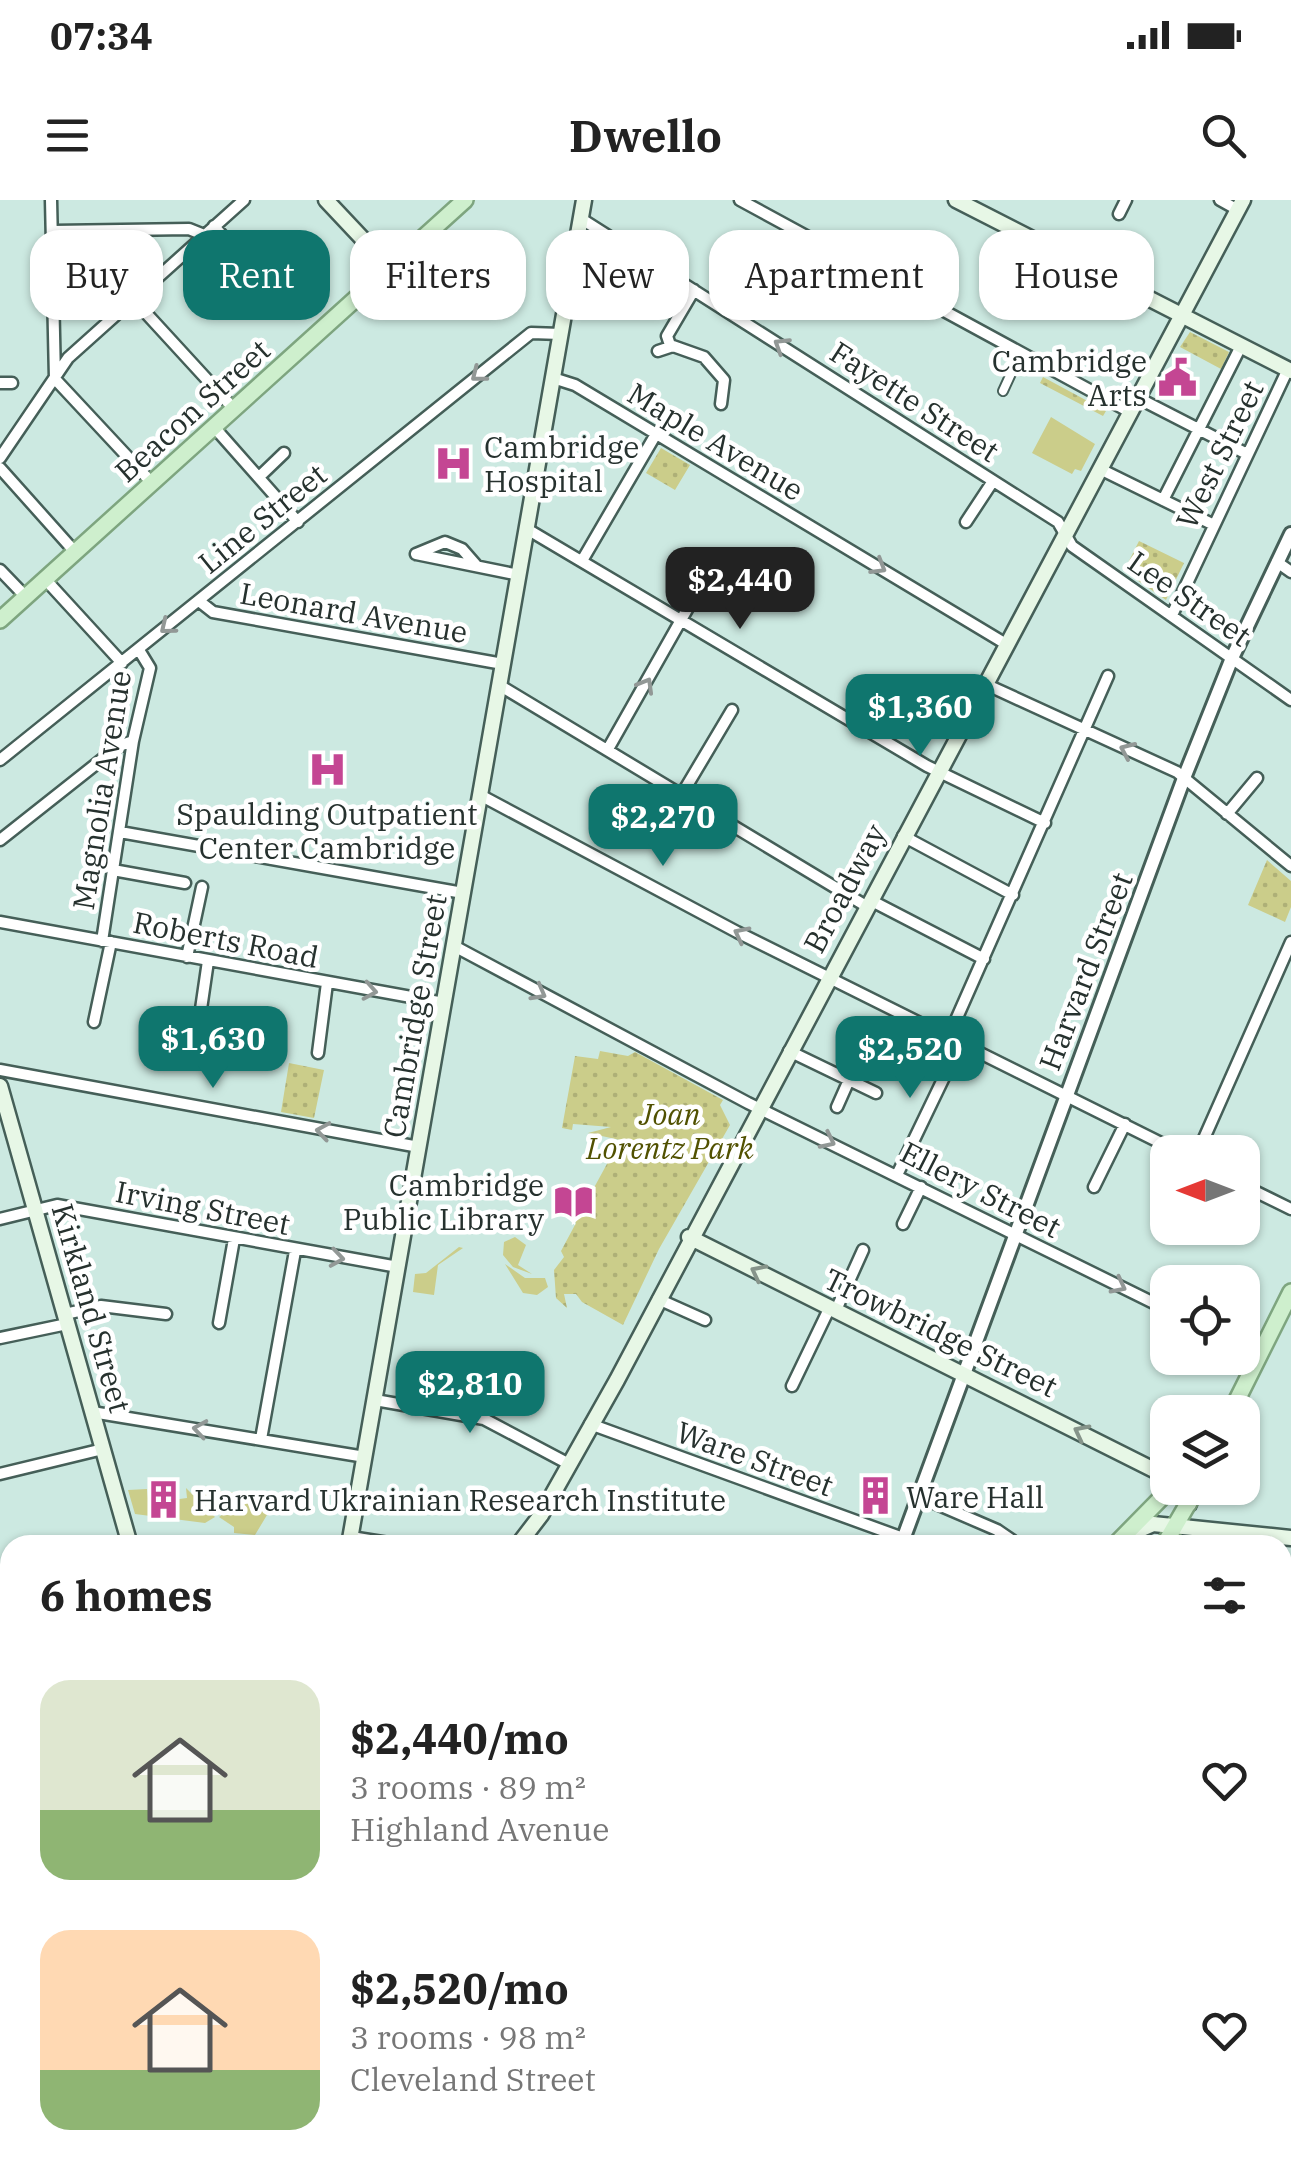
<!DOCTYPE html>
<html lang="en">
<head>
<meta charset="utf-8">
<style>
	body { margin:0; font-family:"IBM Plex Serif",serif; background:#f6f6f6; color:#222; height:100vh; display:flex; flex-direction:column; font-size:38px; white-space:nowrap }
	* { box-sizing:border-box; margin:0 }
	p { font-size:32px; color:#767676 }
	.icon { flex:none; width:55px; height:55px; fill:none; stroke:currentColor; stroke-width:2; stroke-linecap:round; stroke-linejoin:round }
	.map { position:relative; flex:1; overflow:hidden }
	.sheet { position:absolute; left:0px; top:1335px; width:1292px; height:640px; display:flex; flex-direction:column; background:#fff; border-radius:30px 30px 0 0; box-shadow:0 2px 8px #0004 }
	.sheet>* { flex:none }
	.top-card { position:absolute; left:30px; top:30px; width:1232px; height:90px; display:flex; gap:20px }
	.needle { width:65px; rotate:270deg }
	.controls { position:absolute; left:1150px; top:935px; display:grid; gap:20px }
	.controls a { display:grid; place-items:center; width:110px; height:110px; border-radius:20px; background:#fff; box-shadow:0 2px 8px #0004; font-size:50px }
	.price { position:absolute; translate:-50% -85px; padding:0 22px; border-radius:20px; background:#0f766e; color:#fff; font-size:32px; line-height:65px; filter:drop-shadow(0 2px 5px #0008) }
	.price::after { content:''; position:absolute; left:50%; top:60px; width:30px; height:22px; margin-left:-15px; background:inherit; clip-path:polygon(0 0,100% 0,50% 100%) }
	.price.active { background:#222; color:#fff }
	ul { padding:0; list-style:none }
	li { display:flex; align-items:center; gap:30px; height:250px; padding:0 40px }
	li span { display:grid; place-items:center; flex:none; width:280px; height:200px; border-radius:30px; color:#555 }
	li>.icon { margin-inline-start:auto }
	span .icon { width:120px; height:120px; fill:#fffc; stroke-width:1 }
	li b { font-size:42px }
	h2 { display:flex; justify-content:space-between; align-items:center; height:120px; padding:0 40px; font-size:42px }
	.chip { padding:0 35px; border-radius:30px; background:#fff; box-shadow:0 2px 8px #0004; font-size:35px; line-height:90px }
	.chip.active { background:#0f766e; color:#fff }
	.status { display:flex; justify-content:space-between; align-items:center; height:70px; padding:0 50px; background:#fff; direction:ltr }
	.status svg { height:28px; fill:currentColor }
	header { display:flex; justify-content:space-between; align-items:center; height:130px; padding:0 40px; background:#fff; font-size:45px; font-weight:700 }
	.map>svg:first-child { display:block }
	.grass { fill:#cbcd8a }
	.park { fill:url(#park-dots) }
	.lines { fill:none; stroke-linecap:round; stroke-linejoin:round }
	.pedestrian-casing { stroke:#455f58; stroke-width:12 }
	.minor-casing { stroke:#455f58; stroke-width:15 }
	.tertiary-casing { stroke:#455f58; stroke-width:18 }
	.secondary-casing { stroke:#455f58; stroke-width:19 }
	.primary-casing { stroke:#7ea57f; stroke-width:20 }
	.trunk-casing { stroke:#7ea57f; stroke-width:22 }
	.pedestrian { stroke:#fff; stroke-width:8 }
	.minor { stroke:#fff; stroke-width:10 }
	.tertiary { stroke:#fff; stroke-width:12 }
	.secondary { stroke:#e7f7e6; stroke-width:14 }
	.primary { stroke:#ceefcd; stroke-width:15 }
	.trunk { stroke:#beeabc; stroke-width:18 }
	.oneway { stroke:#929896 }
	.oneway2 { stroke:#86948a }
	.labels { text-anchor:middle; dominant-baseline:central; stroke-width:9; stroke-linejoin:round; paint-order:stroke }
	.poi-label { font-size:30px; fill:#26312e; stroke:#fff; text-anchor:start }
	.street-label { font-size:30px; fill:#26312e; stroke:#fff }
	.park-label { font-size:30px; font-style:italic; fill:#515101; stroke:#fff }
</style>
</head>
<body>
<div class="status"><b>07:34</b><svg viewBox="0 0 49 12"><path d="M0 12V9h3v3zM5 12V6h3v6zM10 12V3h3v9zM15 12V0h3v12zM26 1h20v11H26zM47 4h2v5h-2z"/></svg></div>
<header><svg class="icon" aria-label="menu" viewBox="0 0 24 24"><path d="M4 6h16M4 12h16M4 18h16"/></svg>Dwello<svg class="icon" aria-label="search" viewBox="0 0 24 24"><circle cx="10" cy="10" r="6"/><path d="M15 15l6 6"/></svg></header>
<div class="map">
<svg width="1291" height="1975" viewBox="0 0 1291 1975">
	<defs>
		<pattern id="park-dots" width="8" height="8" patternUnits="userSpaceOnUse" patternTransform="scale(2.5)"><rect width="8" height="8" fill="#cbcd8a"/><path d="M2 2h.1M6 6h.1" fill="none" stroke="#aeb077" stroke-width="1.8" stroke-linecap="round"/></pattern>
	</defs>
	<rect width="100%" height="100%" fill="#cce9e1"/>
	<path class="grass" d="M 1051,217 L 1095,244 L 1081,271 L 1075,269 L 1072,274 L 1032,253 Z
		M 515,1037 L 526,1045 L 518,1065 L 532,1074 L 513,1067 L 503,1055 L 504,1042 Z
		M 459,1047 L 463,1048 L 438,1065 L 434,1095 L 413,1092 L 415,1074 L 426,1073 Z
		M 505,1064 L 525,1078 L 545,1078 L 548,1087 L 537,1095 L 523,1093 Z
		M 186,1288 L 215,1317 L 205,1323 L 135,1314 L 128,1290 L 147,1289 L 149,1308 L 172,1307 L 172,1300 L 187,1298 Z
		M 194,1288 L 246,1294 L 217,1315 Z
		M 249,1295 L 270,1310 L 255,1335 L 234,1333 L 234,1327 L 219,1317 Z
		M 10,1812 L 10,1868 L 3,1865 L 0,1815 Z"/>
	<path class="park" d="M 1190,132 L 1229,152 L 1221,169 L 1180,147 Z
		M 1043,177 L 1106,211 L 1103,216 L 1040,183 Z
		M 661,248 L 690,265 L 675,290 L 646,273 Z
		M 1139,341 L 1184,363 L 1166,400 L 1124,371 Z
		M 1267,660 L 1291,681 L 1291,707 L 1285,722 L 1248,705 Z
		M 600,851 L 628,856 L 635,852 L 723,900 L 720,905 L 730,925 L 659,1049 L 623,1125 L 582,1102 L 576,1094 L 564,1094 L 567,1108 L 556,1098 L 554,1070 L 564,1057 L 561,1051 L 576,1023 L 569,1014 L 575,1002 L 584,1006 L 620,940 L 588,933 L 611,927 L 573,924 L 572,930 L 562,928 L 575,856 L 598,859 Z
		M 289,863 L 324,870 L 314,918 L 281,912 Z
		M 1291,1795 L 1291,1975 L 1210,1975 L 1212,1965 L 1282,1965 L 1283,1806 Z
		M 239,1965 L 399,1965 L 398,1975 L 232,1975 Z"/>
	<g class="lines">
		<defs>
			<path id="pedestrian" d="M 1003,191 L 1020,154"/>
			<path id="minor" d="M 51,0 L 55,179 L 152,283
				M 740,0 L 1130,212
				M 1220,0 L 1238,10
				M 1119,14 L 1126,0
				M 580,18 L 1058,322 L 1072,346 L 1291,500
				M 214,26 L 251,69
				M 54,31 L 189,29 L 204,35
				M 1061,90 L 1075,62
				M 134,100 L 234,209
				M 670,145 L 667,136 L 694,90
				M 658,151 L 673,146 L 704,157 L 724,180 L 721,204
				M 553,178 L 575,185 L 1006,444
				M 0,183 L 12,183
				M 1138,198 L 1247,254
				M 214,227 L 298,322
				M 0,258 L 68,158 L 244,0
				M 0,268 L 75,352
				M 1100,269 L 1214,325
				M 259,277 L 284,253
				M 1163,300 L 1241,146
				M 966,322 L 993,281
				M 527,329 L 927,566 L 1045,623
				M 416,354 L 519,375
				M 416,354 L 445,342 L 462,349 L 476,365
				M 583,359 L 656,234
				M 1277,362 L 1291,372
				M 0,370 L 26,397
				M 45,379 L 122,463
				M 199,401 L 213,412 L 503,464
				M 1172,415 L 1288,169
				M 985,484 L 1177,572 L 1291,666
				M 499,485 L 866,706
				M 608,549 L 715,360
				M 0,560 L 531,133 L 561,134
				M 682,594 L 732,510
				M 480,595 L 737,732 L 1179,952
				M 1227,614 L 1257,578
				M 120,632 L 463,693
				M 903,636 L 1013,695
				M 0,640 L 119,546 L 133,541
				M 113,670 L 185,683
				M 870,700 L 984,759
				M 0,722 L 444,803
				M 102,741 L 133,541 L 150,468 L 139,450
				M 454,746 L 748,903 L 1168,1110
				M 187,757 L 202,687
				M 200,816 L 208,761
				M 94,822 L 111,742
				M 948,838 L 1108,476
				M 789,851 L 876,893
				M 318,853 L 327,783
				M 0,870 L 419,947
				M 837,907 L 849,880
				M 1198,952 L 1291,742
				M 897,975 L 960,844
				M 1242,985 L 1291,1009
				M 1094,987 L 1125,924
				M 0,1019 L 57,1005 L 398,1067
				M 903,1024 L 921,987
				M 658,1099 L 705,1120
				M 836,1110 L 863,1050
				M 65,1114 L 101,1106 L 166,1114
				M 219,1123 L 234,1039
				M 0,1138 L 67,1124
				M 1242,1147 L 1260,1156
				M 792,1186 L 830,1107
				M 375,1200 L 484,1219 L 569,1264
				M 92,1212 L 365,1257
				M 590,1224 L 903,1338
				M 261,1239 L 295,1051
				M 0,1274 L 103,1249
				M 918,1296 L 997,1330 L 1019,1345
				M 351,1337 L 401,1345
				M 0,1423 L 10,1420
				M 1282,1478 L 1291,1478
				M 1282,1527 L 1291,1502
				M 692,1965 L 716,1975
				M 947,1965 L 970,1975
				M 1105,1975 L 1109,1965"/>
			<path id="tertiary" d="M 901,1345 L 1184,578 L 1232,458 L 1291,334
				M 0,1660 L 10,1657
				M 1282,1768 L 1291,1772"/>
			<path id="secondary" d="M 326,0 L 390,68
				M 956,0 L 1291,171
				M 0,886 L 130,1345
				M 689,1037 L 1168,1277
				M 1179,1288 L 1189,1304
				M 1130,1334 L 1153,1324 L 1291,1338
				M 349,1345 L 584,0
				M 518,1345 L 541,1315 L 617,1180 L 1243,0
				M 207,1975 L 214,1965"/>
			<path id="primary" d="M 0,420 L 465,0
				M 1231,1212 L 1291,1092
				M 1115,1345 L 1171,1288
				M 1164,1345 L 1197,1288
				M 550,1965 L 586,1970 L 623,1965
				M 225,1975 L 232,1965
				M 406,1975 L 407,1965
				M 470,1975 L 504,1967 L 541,1971
				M 864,1975 L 869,1965"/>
			<path id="trunk" d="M 1282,1837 L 1291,1825
				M 1230,1975 L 1232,1965"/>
		</defs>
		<use href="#pedestrian" class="pedestrian-casing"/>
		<use href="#minor" class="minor-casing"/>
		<use href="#tertiary" class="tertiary-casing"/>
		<use href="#secondary" class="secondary-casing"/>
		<use href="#primary" class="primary-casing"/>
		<use href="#trunk" class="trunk-casing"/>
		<use href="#pedestrian" class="pedestrian"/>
		<use href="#minor" class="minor"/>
		<use href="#tertiary" class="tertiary"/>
		<use href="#secondary" class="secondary"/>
		<use href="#primary" class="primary"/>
		<use href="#trunk" class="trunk"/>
	</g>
	<defs><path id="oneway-chevron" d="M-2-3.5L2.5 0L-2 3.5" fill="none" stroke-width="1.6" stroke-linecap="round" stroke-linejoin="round" transform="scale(2.5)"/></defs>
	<g class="oneway">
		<use href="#oneway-chevron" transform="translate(781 145) rotate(-148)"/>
		<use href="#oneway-chevron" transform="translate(478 175) rotate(142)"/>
		<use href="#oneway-chevron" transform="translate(879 367) rotate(31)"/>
		<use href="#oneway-chevron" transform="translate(167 427) rotate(141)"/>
		<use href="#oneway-chevron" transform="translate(646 485) rotate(-60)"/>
		<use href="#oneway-chevron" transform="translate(1127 550) rotate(-156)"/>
		<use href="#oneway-chevron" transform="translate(741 734) rotate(-153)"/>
		<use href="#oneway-chevron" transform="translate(370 791) rotate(10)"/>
		<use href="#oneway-chevron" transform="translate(539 793) rotate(29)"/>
		<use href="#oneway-chevron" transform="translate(323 931) rotate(-171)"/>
		<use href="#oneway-chevron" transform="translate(828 941) rotate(26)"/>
		<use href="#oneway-chevron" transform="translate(337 1058) rotate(9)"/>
		<use href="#oneway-chevron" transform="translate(1119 1086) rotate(27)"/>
		<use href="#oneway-chevron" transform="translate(200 1229) rotate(-171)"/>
	</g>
	<g class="oneway2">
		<use href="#oneway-chevron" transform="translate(758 1072) rotate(-153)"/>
		<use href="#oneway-chevron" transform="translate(1081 1232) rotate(-153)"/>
	</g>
	<defs>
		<symbol id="civic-bare" viewBox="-9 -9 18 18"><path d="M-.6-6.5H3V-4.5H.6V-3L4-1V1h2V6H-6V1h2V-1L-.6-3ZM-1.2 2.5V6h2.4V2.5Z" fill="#c44693" stroke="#fff" stroke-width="2.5" paint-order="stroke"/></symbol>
		<symbol id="hospital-bare" viewBox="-9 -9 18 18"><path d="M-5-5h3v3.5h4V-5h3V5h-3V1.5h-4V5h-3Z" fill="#c44693" stroke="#fff" stroke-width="2.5" paint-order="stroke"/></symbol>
		<symbol id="library-bare" viewBox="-9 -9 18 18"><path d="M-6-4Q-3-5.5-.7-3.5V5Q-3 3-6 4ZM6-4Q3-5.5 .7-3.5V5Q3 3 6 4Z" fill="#c44693" stroke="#fff" stroke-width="2.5" paint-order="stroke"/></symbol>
		<symbol id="building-bare" viewBox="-9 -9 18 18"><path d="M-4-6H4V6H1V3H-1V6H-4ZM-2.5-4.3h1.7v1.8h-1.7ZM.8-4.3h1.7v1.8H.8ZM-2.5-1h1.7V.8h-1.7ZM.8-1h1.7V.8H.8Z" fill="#c44693" stroke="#fff" stroke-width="2.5" paint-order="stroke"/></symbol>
	</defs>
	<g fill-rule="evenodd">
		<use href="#civic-bare" x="1150" y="150" width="55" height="55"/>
		<use href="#hospital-bare" x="426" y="236" width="55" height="55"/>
		<use href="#hospital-bare" x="300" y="542" width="55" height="55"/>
		<use href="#library-bare" x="546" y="974" width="55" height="55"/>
		<use href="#building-bare" x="848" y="1268" width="55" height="55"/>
		<use href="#building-bare" x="136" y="1272" width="55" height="55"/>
	</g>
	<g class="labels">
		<g class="poi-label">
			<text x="1147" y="160" text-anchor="end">Cambridge<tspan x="1147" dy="34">Arts</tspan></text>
			<text x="484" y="246">Cambridge<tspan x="484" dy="34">Hospital</tspan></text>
			<text x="327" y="613" text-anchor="middle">Spaulding Outpatient<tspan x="327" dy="34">Center Cambridge</tspan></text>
			<text x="544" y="984" text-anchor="end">Cambridge<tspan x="544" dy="34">Public Library</tspan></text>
			<text x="906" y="1296">Ware Hall</text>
			<text x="194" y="1299">Harvard Ukrainian Research Institute</text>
		</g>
		<g class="street-label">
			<text transform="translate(915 201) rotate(33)">Fayette Street</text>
			<text transform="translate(192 210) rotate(-42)">Beacon Street</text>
			<text transform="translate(716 241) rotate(31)">Maple Avenue</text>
			<text transform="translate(1219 254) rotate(-64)">West Street</text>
			<text transform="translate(262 318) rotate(-39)">Line Street</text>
			<text transform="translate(1190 398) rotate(35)">Lee Street</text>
			<text transform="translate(354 412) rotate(10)">Leonard Avenue</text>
			<text transform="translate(101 590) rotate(-81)">Magnolia Avenue</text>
			<text transform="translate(844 688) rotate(-62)">Broadway</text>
			<text transform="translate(226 739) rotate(11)">Roberts Road</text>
			<text transform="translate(1085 771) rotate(-69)">Harvard Street</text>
			<text transform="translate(414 816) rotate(-80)">Cambridge Street</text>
			<text transform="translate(981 989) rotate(27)">Ellery Street</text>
			<text transform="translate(203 1007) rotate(11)">Irving Street</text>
			<text transform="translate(92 1108) rotate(74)">Kirkland Street</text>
			<text transform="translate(941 1132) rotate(26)">Trowbridge Street</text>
			<text transform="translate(755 1258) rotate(20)">Ware Street</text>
		</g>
		<g class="park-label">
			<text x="670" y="913">Joan<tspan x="670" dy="34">Lorentz Park</tspan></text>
		</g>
	</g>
</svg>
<div class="controls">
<a><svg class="needle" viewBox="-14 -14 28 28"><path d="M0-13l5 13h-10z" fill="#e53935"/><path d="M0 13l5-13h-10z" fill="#767676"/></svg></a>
<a><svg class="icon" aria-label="locate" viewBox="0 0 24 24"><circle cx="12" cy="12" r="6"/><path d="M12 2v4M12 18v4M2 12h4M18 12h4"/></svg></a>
<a><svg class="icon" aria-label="layers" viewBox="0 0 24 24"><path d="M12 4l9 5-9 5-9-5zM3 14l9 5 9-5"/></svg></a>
</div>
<b class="price active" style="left:740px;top:432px">$2,440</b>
<b class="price" style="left:920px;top:559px">$1,360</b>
<b class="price" style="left:663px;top:669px">$2,270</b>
<b class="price" style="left:213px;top:891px">$1,630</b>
<b class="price" style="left:910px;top:901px">$2,520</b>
<b class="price" style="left:470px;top:1236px">$2,810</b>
<div class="top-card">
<a class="chip">Buy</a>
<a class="chip active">Rent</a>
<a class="chip">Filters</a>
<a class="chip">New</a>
<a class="chip">Apartment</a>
<a class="chip">House</a>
</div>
<section class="sheet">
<h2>6 homes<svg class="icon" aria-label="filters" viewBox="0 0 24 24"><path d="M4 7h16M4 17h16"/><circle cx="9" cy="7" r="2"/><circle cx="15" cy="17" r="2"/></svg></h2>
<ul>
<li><span style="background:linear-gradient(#dfe7d0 65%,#8fb573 0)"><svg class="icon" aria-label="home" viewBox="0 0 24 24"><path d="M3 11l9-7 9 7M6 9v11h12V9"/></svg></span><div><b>$2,440/mo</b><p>3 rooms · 89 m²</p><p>Highland Avenue</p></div><svg class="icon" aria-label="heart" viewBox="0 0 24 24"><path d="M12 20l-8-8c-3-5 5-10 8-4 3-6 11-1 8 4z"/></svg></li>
<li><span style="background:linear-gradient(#ffd9b3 70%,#8fb573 0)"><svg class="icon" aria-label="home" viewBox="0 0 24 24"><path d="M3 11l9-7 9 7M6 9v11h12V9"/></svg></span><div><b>$2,520/mo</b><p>3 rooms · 98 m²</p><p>Cleveland Street</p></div><svg class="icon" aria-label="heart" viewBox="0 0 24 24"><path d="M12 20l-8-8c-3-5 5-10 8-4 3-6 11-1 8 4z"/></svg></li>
</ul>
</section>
</div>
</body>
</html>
